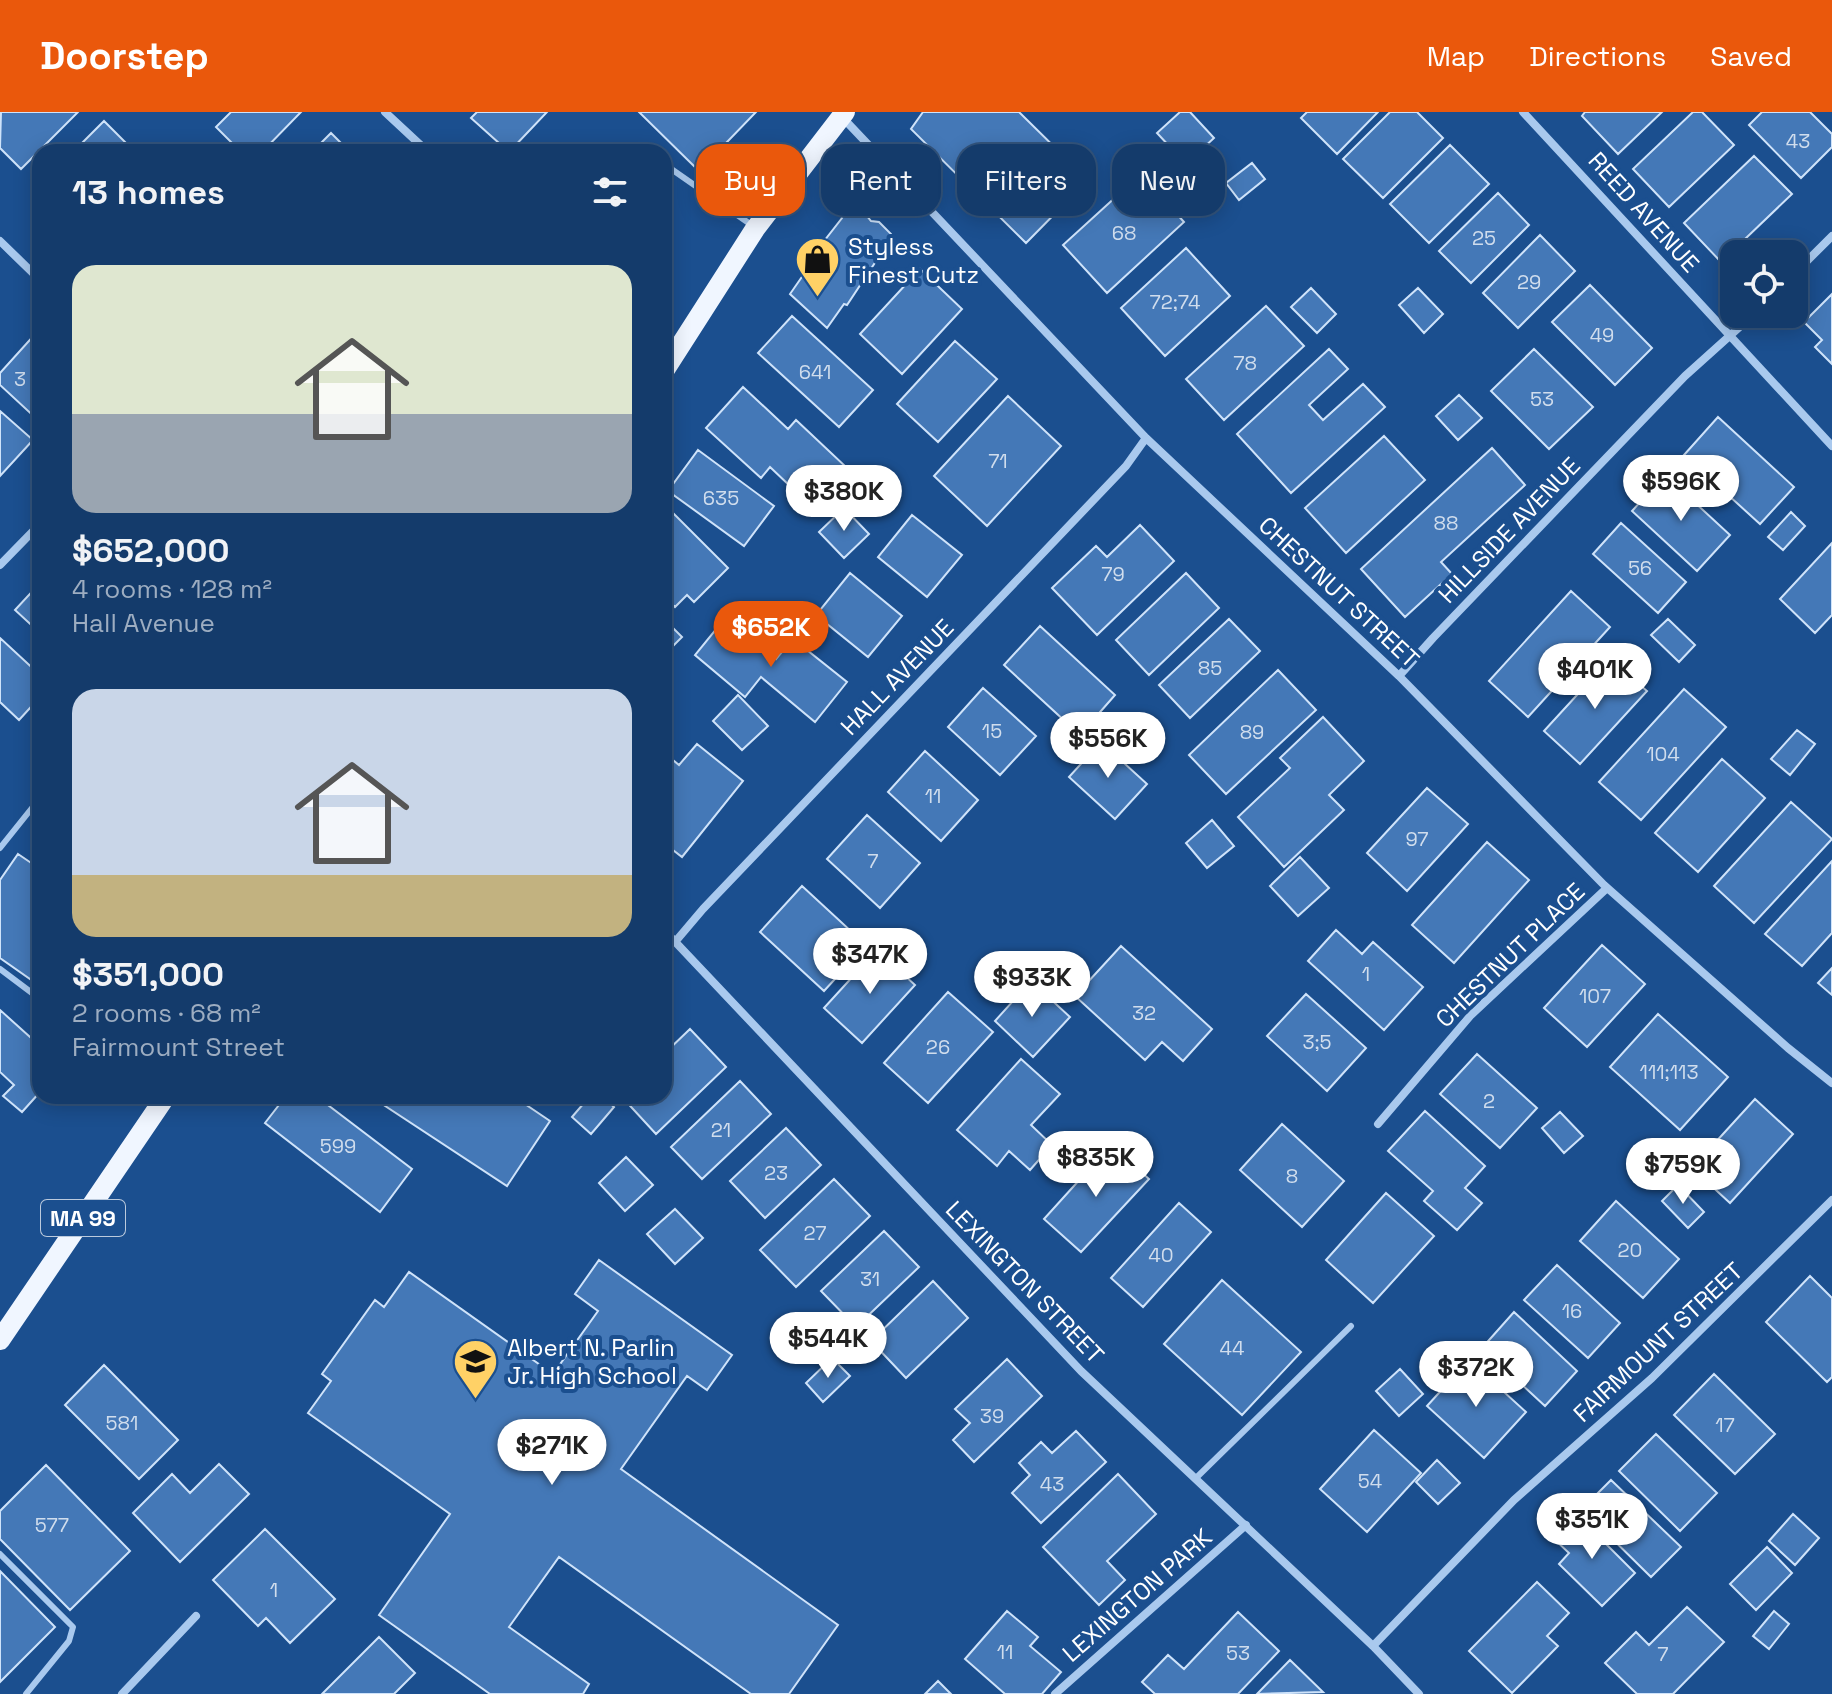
<!DOCTYPE html>
<html lang="en">
<head>
<meta charset="utf-8">
<style>
	body { margin:0; font-family:"Space Grotesk",sans-serif; background:#214673; color:#f1f3f6; height:100vh; display:flex; flex-direction:column; font-size:30px; white-space:nowrap }
	* { box-sizing:border-box; margin:0 }
	p { font-size:26px; color:#9dadc1 }
	.icon { flex:none; width:44px; height:44px; fill:none; stroke:currentColor; stroke-width:2; stroke-linecap:round; stroke-linejoin:round }
	.map { position:relative; flex:1; overflow:hidden }
	.details { position:absolute; left:32px; top:32px; width:640px; height:960px; display:flex; flex-direction:column; background:#143b6b; border-radius:24px; box-shadow:0 4px 20px #0003,0 0 0 2px #33557e }
	.details>* { flex:none }
	.hud { position:absolute; left:696px; top:32px; width:760px; height:72px; display:flex; gap:16px }
	.fabs { position:absolute; left:1720px; top:128px; display:grid; gap:16px }
	.fabs a { display:grid; place-items:center; width:88px; height:88px; border-radius:16px; background:#143b6b; box-shadow:0 4px 20px #0003,0 0 0 2px #33557e; font-size:40px }
	.price { position:absolute; translate:-50% -68px; padding:0 18px; border-radius:28px; background:#fff; color:#222; font-size:26px; line-height:52px; filter:drop-shadow(0 2px 4px #0008) }
	.price::after { content:''; position:absolute; left:50%; top:48px; width:24px; height:18px; margin-left:-12px; background:inherit; clip-path:polygon(0 0,100% 0,50% 100%) }
	.price.active { background:#ea580c; color:#fff }
	ul { padding:0; list-style:none }
	li { display:grid; align-content:center; gap:16px; height:424px; padding:0 40px }
	li span { display:grid; place-items:center; height:248px; border-radius:24px; color:#555 }
	li>.icon { margin-inline-start:auto }
	span .icon { width:144px; height:144px; fill:#fffc; stroke-width:1 }
	li b { font-size:34px }
	h2 { display:flex; justify-content:space-between; align-items:center; height:96px; padding:0 40px; font-size:34px }
	.chip { padding:0 28px; border-radius:24px; background:#143b6b; box-shadow:0 4px 20px #0003,0 0 0 2px #33557e; font-size:28px; line-height:72px }
	.chip.active { background:#ea580c; color:#fff }
	header { display:flex; align-items:center; gap:48px; box-sizing:border-box; height:112px; padding:0 40px; background:#ea580c; color:#fff }
	header strong { font-size:38px }
	nav { display:flex; gap:44px; margin-inline-start:auto; font-size:28px }
	.map>svg:first-child { display:block }
	.building { fill:#4478b7; stroke:#cfe3fa; stroke-width:2 }
	.lines { fill:none; stroke-linecap:round; stroke-linejoin:round }
	.lane { stroke:#a9c9ee; stroke-width:6 }
	.street { stroke:#a9c9ee; stroke-width:8 }
	.primary { stroke:#f0f6ff; stroke-width:20 }
	.labels { text-anchor:middle; dominant-baseline:central; stroke-width:8; stroke-linejoin:round; paint-order:stroke }
	.number-label { font-size:20px; fill:#d0dded }
	.shield { fill:#1b4f8f; stroke:#bbcadd; stroke-width:2 }
	.shield-label { font-size:22px; font-weight:bold; fill:#fff }
	.street-label { font-size:24px; fill:#fff; stroke:#1b4f8f }
	.poi-label { font-size:24px; fill:#fff; stroke:#1b4f8f; text-anchor:start }
</style>
</head>
<body>
<header>
<strong>Doorstep</strong>
<nav><a>Map</a><a>Directions</a><a>Saved</a></nav>
</header>
<div class="map">
<svg width="1832" height="1582" viewBox="0 0 1832 1582">
	<rect width="100%" height="100%" fill="#1b4f8f"/>
	<path class="building" d="M 1,0 L 78,0 L 21,57 L 0,36 Z
		M 231,0 L 301,0 L 262,40 L 241,40 L 216,15 Z
		M 477,0 L 547,0 L 509,40 L 471,6 Z
		M 639,0 L 756,0 L 699,59 Z
		M 923,0 L 1019,0 L 1088,68 L 1026,131 L 911,17 Z
		M 1180,0 L 1190,0 L 1214,26 L 1186,52 L 1157,21 Z
		M 1307,0 L 1378,0 L 1337,42 L 1301,6 Z
		M 1390,0 L 1417,0 L 1443,26 L 1383,86 L 1343,47 Z
		M 1585,0 L 1662,0 L 1618,42 L 1582,4 Z
		M 1693,0 L 1702,0 L 1734,33 L 1669,95 L 1633,57 Z
		M 1762,0 L 1810,0 L 1832,22 L 1832,35 L 1801,66 L 1749,13 Z
		M 104,9 L 135,40 L 73,40 Z
		M 331,21 L 350,40 L 312,40 Z
		M 1450,33 L 1489,72 L 1429,131 L 1390,92 Z
		M 1754,44 L 1792,82 L 1721,150 L 1684,111 Z
		M 1252,51 L 1265,67 L 1239,88 L 1226,71 Z
		M 1141,62 L 1184,110 L 1107,181 L 1063,133 Z
		M 1498,81 L 1529,113 L 1471,171 L 1439,139 Z
		M 858,88 L 868,99 L 867,104 L 871,109 L 879,110 L 891,122 L 890,128 L 847,193 L 844,192 L 827,216 L 790,182 L 815,146 L 814,142 L 842,106 L 841,102 L 849,90 Z
		M 1540,123 L 1575,159 L 1518,216 L 1483,181 Z
		M 1186,136 L 1230,184 L 1165,244 L 1121,196 Z
		M 920,157 L 962,197 L 902,262 L 860,222 Z
		M 1590,173 L 1652,236 L 1615,273 L 1552,210 Z
		M 1311,176 L 1336,202 L 1317,221 L 1291,195 Z
		M 1418,176 L 1443,202 L 1424,221 L 1399,193 Z
		M 1832,182 L 1832,252 L 1815,235 L 1822,228 L 1804,210 Z
		M 1266,194 L 1304,234 L 1224,308 L 1186,267 Z
		M 792,204 L 873,278 L 839,315 L 758,241 Z
		M 37,220 L 40,223 L 40,310 L 0,273 L 0,261 Z
		M 955,229 L 997,267 L 938,330 L 897,292 Z
		M 1329,237 L 1348,257 L 1309,293 L 1323,308 L 1363,272 L 1385,295 L 1291,381 L 1237,322 Z
		M 1534,237 L 1593,295 L 1549,337 L 1491,279 Z
		M 743,275 L 788,317 L 796,308 L 846,355 L 811,394 L 770,355 L 761,366 L 706,316 Z
		M 1459,283 L 1482,306 L 1458,328 L 1436,304 Z
		M 1008,284 L 1061,334 L 987,414 L 934,364 Z
		M 0,299 L 33,328 L 0,364 Z
		M 1718,305 L 1794,375 L 1760,412 L 1684,343 Z
		M 1384,324 L 1425,368 L 1346,441 L 1305,396 Z
		M 1492,336 L 1525,373 L 1441,450 L 1452,462 L 1405,505 L 1361,457 Z
		M 698,338 L 774,394 L 744,434 L 668,379 Z
		M 1665,363 L 1730,423 L 1697,459 L 1632,399 Z
		M 667,395 L 728,456 L 694,490 L 687,483 L 675,495 L 664,484 L 664,399 Z
		M 844,396 L 869,422 L 844,446 L 819,420 Z
		M 1791,400 L 1805,414 L 1783,438 L 1768,425 Z
		M 912,403 L 962,443 L 927,485 L 878,445 Z
		M 1621,411 L 1686,470 L 1658,501 L 1593,442 Z
		M 1140,413 L 1174,449 L 1097,523 L 1052,476 L 1096,434 L 1107,445 Z
		M 1832,431 L 1832,503 L 1815,521 L 1780,487 Z
		M 850,461 L 902,504 L 868,545 L 816,503 Z
		M 1186,461 L 1219,496 L 1149,563 L 1116,528 Z
		M 40,471 L 40,521 L 15,498 Z
		M 1571,479 L 1610,515 L 1528,605 L 1489,569 Z
		M 726,505 L 776,547 L 793,527 L 847,570 L 815,610 L 761,565 L 745,585 L 695,543 Z
		M 664,507 L 682,525 L 664,543 Z
		M 1229,507 L 1260,539 L 1190,606 L 1159,573 Z
		M 1668,507 L 1695,533 L 1679,550 L 1651,523 Z
		M 1040,514 L 1115,583 L 1080,623 L 1004,553 Z
		M 0,526 L 40,563 L 40,585 L 19,608 L 0,590 Z
		M 1610,547 L 1647,579 L 1580,652 L 1544,619 Z
		M 1278,558 L 1316,598 L 1226,682 L 1189,643 Z
		M 983,576 L 1036,624 L 1000,663 L 948,615 Z
		M 1684,577 L 1726,615 L 1641,708 L 1599,670 Z
		M 738,583 L 768,614 L 742,638 L 713,609 Z
		M 1323,605 L 1364,649 L 1329,683 L 1344,698 L 1284,755 L 1238,705 L 1290,656 L 1280,646 Z
		M 1797,618 L 1815,632 L 1790,663 L 1771,647 Z
		M 1101,630 L 1147,672 L 1115,707 L 1069,665 Z
		M 697,632 L 743,669 L 682,745 L 664,731 L 664,649 L 668,644 L 679,653 Z
		M 925,639 L 978,688 L 941,729 L 888,680 Z
		M 1722,647 L 1765,686 L 1698,760 L 1655,721 Z
		M 1427,676 L 1468,712 L 1407,779 L 1367,741 Z
		M 1791,690 L 1832,727 L 1754,811 L 1714,774 Z
		M 867,703 L 920,751 L 880,796 L 827,747 Z
		M 1212,708 L 1234,734 L 1207,756 L 1186,731 Z
		M 1487,730 L 1529,768 L 1454,851 L 1412,813 Z
		M 18,742 L 40,757 L 40,874 L 0,846 L 0,768 Z
		M 1300,745 L 1329,776 L 1298,804 L 1270,774 Z
		M 1832,749 L 1832,821 L 1802,854 L 1765,822 Z
		M 802,774 L 866,833 L 824,879 L 760,820 Z
		M 1336,818 L 1362,842 L 1373,830 L 1423,875 L 1384,918 L 1308,849 Z
		M 1602,833 L 1645,872 L 1587,935 L 1544,896 Z
		M 1121,834 L 1212,917 L 1183,949 L 1162,930 L 1145,948 L 1075,884 Z
		M 877,838 L 915,873 L 862,931 L 824,896 Z
		M 1832,856 L 1832,883 L 1818,871 Z
		M 1031,869 L 1070,905 L 1033,945 L 995,909 Z
		M 948,880 L 993,920 L 928,991 L 884,951 Z
		M 1306,882 L 1366,936 L 1327,979 L 1267,924 Z
		M 0,898 L 40,934 L 40,980 L 22,1000 L 3,984 L 14,973 L 0,960 Z
		M 1658,902 L 1728,965 L 1680,1018 L 1610,955 Z
		M 690,917 L 726,955 L 656,1022 L 621,984 L 664,984 L 664,942 Z
		M 1477,942 L 1537,996 L 1500,1036 L 1440,982 Z
		M 1021,947 L 1060,982 L 1031,1013 L 1052,1033 L 1030,1058 L 1009,1039 L 997,1054 L 957,1018 Z
		M 740,969 L 771,1002 L 702,1067 L 671,1035 Z
		M 286,984 L 316,984 L 412,1057 L 380,1100 L 265,1011 Z
		M 370,984 L 513,984 L 550,1009 L 507,1074 Z
		M 590,984 L 601,984 L 614,995 L 591,1022 L 572,1005 Z
		M 1755,987 L 1793,1022 L 1730,1091 L 1692,1056 Z
		M 1425,999 L 1485,1054 L 1465,1076 L 1482,1091 L 1457,1118 L 1424,1089 L 1433,1079 L 1388,1039 Z
		M 1560,1000 L 1583,1024 L 1564,1041 L 1542,1016 Z
		M 1282,1012 L 1344,1069 L 1302,1115 L 1240,1058 Z
		M 786,1016 L 821,1053 L 765,1106 L 730,1069 Z
		M 1111,1033 L 1149,1067 L 1081,1140 L 1044,1107 Z
		M 626,1045 L 653,1073 L 625,1099 L 599,1071 Z
		M 834,1067 L 870,1104 L 796,1175 L 760,1138 Z
		M 1678,1073 L 1704,1100 L 1688,1116 L 1662,1089 Z
		M 1386,1081 L 1434,1124 L 1373,1191 L 1326,1148 Z
		M 1616,1089 L 1679,1147 L 1643,1186 L 1580,1129 Z
		M 1179,1091 L 1211,1120 L 1143,1195 L 1111,1166 Z
		M 675,1097 L 703,1126 L 675,1152 L 647,1122 Z
		M 884,1119 L 919,1155 L 856,1215 L 821,1179 Z
		M 599,1148 L 732,1243 L 707,1278 L 687,1264 L 621,1357 L 838,1513 L 789,1582 L 751,1582 L 559,1445 L 509,1515 L 589,1572 L 583,1582 L 490,1582 L 379,1503 L 450,1402 L 308,1301 L 331,1269 L 322,1262 L 375,1188 L 384,1195 L 409,1160 L 553,1262 L 598,1199 L 575,1182 Z
		M 1557,1153 L 1620,1211 L 1588,1246 L 1524,1188 Z
		M 1810,1164 L 1832,1186 L 1832,1265 L 1827,1270 L 1766,1210 Z
		M 1222,1168 L 1301,1240 L 1242,1303 L 1164,1232 Z
		M 933,1169 L 968,1206 L 906,1266 L 871,1229 Z
		M 1514,1200 L 1577,1259 L 1545,1294 L 1482,1236 Z
		M 832,1246 L 850,1264 L 823,1290 L 806,1271 Z
		M 1007,1247 L 1042,1284 L 974,1350 L 953,1328 L 970,1311 L 955,1297 Z
		M 1469,1248 L 1526,1300 L 1484,1346 L 1427,1294 Z
		M 104,1253 L 178,1328 L 139,1367 L 65,1293 Z
		M 1400,1257 L 1423,1282 L 1399,1304 L 1376,1279 Z
		M 1714,1262 L 1775,1322 L 1735,1362 L 1674,1303 Z
		M 1374,1318 L 1421,1361 L 1367,1420 L 1320,1377 Z
		M 1076,1319 L 1106,1350 L 1041,1411 L 1012,1381 L 1030,1363 L 1019,1351 L 1041,1330 L 1052,1341 Z
		M 1656,1322 L 1717,1381 L 1680,1419 L 1619,1359 Z
		M 1437,1348 L 1460,1371 L 1438,1392 L 1416,1370 Z
		M 219,1352 L 249,1382 L 180,1450 L 133,1401 L 172,1362 L 190,1381 Z
		M 46,1353 L 130,1439 L 70,1498 L 0,1427 L 0,1399 Z
		M 1118,1362 L 1156,1402 L 1107,1449 L 1125,1468 L 1099,1493 L 1043,1435 Z
		M 1611,1368 L 1681,1435 L 1651,1465 L 1582,1397 Z
		M 1576,1402 L 1635,1461 L 1602,1494 L 1559,1452 L 1569,1441 L 1553,1426 Z
		M 1793,1402 L 1819,1426 L 1795,1453 L 1769,1429 Z
		M 265,1417 L 335,1487 L 290,1531 L 266,1506 L 258,1514 L 213,1468 Z
		M 1767,1435 L 1792,1461 L 1756,1498 L 1730,1472 Z
		M 0,1459 L 55,1515 L 0,1570 Z
		M 1537,1470 L 1569,1501 L 1547,1524 L 1558,1534 L 1512,1581 L 1469,1539 Z
		M 1687,1495 L 1724,1530 L 1673,1582 L 1637,1582 L 1605,1551 L 1636,1520 L 1649,1533 Z
		M 1007,1499 L 1038,1525 L 1030,1534 L 1061,1560 L 1042,1582 L 1005,1582 L 965,1547 Z
		M 1774,1499 L 1789,1512 L 1769,1537 L 1753,1524 Z
		M 1238,1500 L 1279,1539 L 1238,1582 L 1155,1582 L 1142,1570 L 1168,1543 L 1184,1557 Z
		M 379,1525 L 415,1561 L 394,1582 L 322,1582 Z
		M 1290,1548 L 1323,1580 L 1257,1582 Z
		M 938,1569 L 951,1582 L 925,1582 Z"/>
	<g class="lines">
		<path class="lane" d="M 664,54 L 667,54 L 753,114
			M 0,736 L 40,686
			M 0,857 L 40,887
			M 1196,1366 L 1351,1214
			M 0,1442 L 73,1515 L 69,1529 L 26,1582"/>
		<path class="street" d="M 385,0 L 428,40
			M 1523,0 L 1832,334
			M 843,6 L 1146,326 L 1399,564 L 1604,773 L 1788,936 L 1832,971
			M 0,129 L 40,168
			M 1794,162 L 1832,124
			M 0,453 L 40,412
			M 1399,564 L 1433,526 L 1685,264 L 1754,202
			M 664,818 L 1081,1259 L 1373,1534 L 1419,1582
			M 675,830 L 703,797 L 1126,354 L 1146,326
			M 1378,1012 L 1471,903 L 1607,776
			M 1373,1534 L 1514,1388 L 1652,1266 L 1832,1088
			M 122,1582 L 196,1504
			M 1055,1582 L 1246,1413"/>
		<path class="primary" d="M 664,259 L 755,117 L 845,0
			M 0,1228 L 166,984"/>
	</g>
	<defs>
		<symbol id="shop-pin" viewBox="-11 -11 22 30"><path d="M0 17L-7.5 6A9.5 9.5 0 1 1 7.5 6Z" fill="#ffd166" stroke="#1b4f8f"/><path d="M-5-2.5h2.3a2.7 3.5 0 0 1 5.4 0H5L5.5 6h-11ZM-1.5-2.5h3a1.5 2.3 0 0 0-3 0Z" fill="#111"/></symbol>
		<symbol id="school-pin" viewBox="-11 -11 22 30"><path d="M0 17L-7.5 6A9.5 9.5 0 1 1 7.5 6Z" fill="#ffd166" stroke="#1b4f8f"/><path d="M0-5L7-2L0 1L-7-2ZM-4 1L0 2.5L4 1V4Q0 6-4 4Z" fill="#111"/></symbol>
	</defs>
	<g fill-rule="evenodd">
		<use href="#shop-pin" x="792" y="122" width="51" height="69"/>
		<use href="#school-pin" x="450" y="1224" width="51" height="69"/>
	</g>
	<g class="labels">
		<g class="number-label">
			<text x="1798" y="29">43</text>
			<text x="1124" y="121">68</text>
			<text x="1484" y="126">25</text>
			<text x="1529" y="170">29</text>
			<text x="1175" y="190">72;74</text>
			<text x="1602" y="223">49</text>
			<text x="1245" y="251">78</text>
			<text x="815" y="260">641</text>
			<text x="20" y="267">3</text>
			<text x="1542" y="287">53</text>
			<text x="998" y="349">71</text>
			<text x="721" y="386">635</text>
			<text x="1446" y="411">88</text>
			<text x="1640" y="456">56</text>
			<text x="1113" y="462">79</text>
			<text x="1210" y="556">85</text>
			<text x="992" y="619">15</text>
			<text x="1252" y="620">89</text>
			<text x="1663" y="642">104</text>
			<text x="933" y="684">11</text>
			<text x="1417" y="727">97</text>
			<text x="873" y="749">7</text>
			<text x="1366" y="862">1</text>
			<text x="1595" y="884">107</text>
			<text x="1144" y="901">32</text>
			<text x="1317" y="930">3;5</text>
			<text x="938" y="935">26</text>
			<text x="1669" y="960">111;113</text>
			<text x="1489" y="989">2</text>
			<text x="721" y="1018">21</text>
			<text x="338" y="1034">599</text>
			<text x="776" y="1061">23</text>
			<text x="1292" y="1064">8</text>
			<text x="815" y="1121">27</text>
			<text x="1630" y="1138">20</text>
			<text x="1161" y="1143">40</text>
			<text x="870" y="1167">31</text>
			<text x="1572" y="1199">16</text>
			<text x="1232" y="1236">44</text>
			<text x="992" y="1304">39</text>
			<text x="122" y="1311">581</text>
			<text x="1725" y="1313">17</text>
			<text x="1370" y="1369">54</text>
			<text x="1052" y="1372">43</text>
			<text x="52" y="1413">577</text>
			<text x="274" y="1478">1</text>
			<text x="1005" y="1540">11</text>
			<text x="1238" y="1541">53</text>
			<text x="1663" y="1542">7</text>
		</g>
		<rect class="shield" x="41" y="1088" width="84" height="36" rx="6"/>
		<g class="shield-label">
			<text x="83" y="1106">MA 99</text>
		</g>
		<g class="street-label">
			<text transform="translate(1644 100) rotate(48)">REED AVENUE</text>
			<text transform="translate(1509 418) rotate(-46)">HILLSIDE AVENUE</text>
			<text transform="translate(1339 480) rotate(43)">CHESTNUT STREET</text>
			<text transform="translate(897 565) rotate(-46)">HALL AVENUE</text>
			<text transform="translate(1510 843) rotate(-44)">CHESTNUT PLACE</text>
			<text transform="translate(1025 1170) rotate(46)">LEXINGTON STREET</text>
			<text transform="translate(1658 1230) rotate(-43)">FAIRMOUNT STREET</text>
			<text transform="translate(1137 1483) rotate(-41)">LEXINGTON PARK</text>
		</g>
		<g class="poi-label">
			<text x="848" y="134">Styless<tspan x="848" dy="28">Finest Cutz</tspan></text>
			<text x="507" y="1235">Albert N. Parlin<tspan x="507" dy="28">Jr. High School</tspan></text>
		</g>
	</g>
</svg>
<div class="fabs">
<a><svg class="icon" aria-label="locate" viewBox="0 0 24 24"><circle cx="12" cy="12" r="6"/><path d="M12 2v4M12 18v4M2 12h4M18 12h4"/></svg></a>
</div>
<b class="price" style="left:1681px;top:411px">$596K</b>
<b class="price" style="left:844px;top:421px">$380K</b>
<b class="price active" style="left:771px;top:557px">$652K</b>
<b class="price" style="left:1595px;top:599px">$401K</b>
<b class="price" style="left:1108px;top:668px">$556K</b>
<b class="price" style="left:870px;top:884px">$347K</b>
<b class="price" style="left:1032px;top:907px">$933K</b>
<b class="price" style="left:1096px;top:1087px">$835K</b>
<b class="price" style="left:1683px;top:1094px">$759K</b>
<b class="price" style="left:828px;top:1268px">$544K</b>
<b class="price" style="left:1476px;top:1297px">$372K</b>
<b class="price" style="left:552px;top:1375px">$271K</b>
<b class="price" style="left:1592px;top:1449px">$351K</b>
<div class="hud">
<a class="chip active">Buy</a>
<a class="chip">Rent</a>
<a class="chip">Filters</a>
<a class="chip">New</a>
</div>
<section class="details">
<h2>13 homes<svg class="icon" aria-label="filters" viewBox="0 0 24 24"><path d="M4 7h16M4 17h16"/><circle cx="9" cy="7" r="2"/><circle cx="15" cy="17" r="2"/></svg></h2>
<ul>
<li><span style="background:linear-gradient(#dfe7d0 60%,#9aa5b1 0)"><svg class="icon" aria-label="home" viewBox="0 0 24 24"><path d="M3 11l9-7 9 7M6 9v11h12V9"/></svg></span><div><b>$652,000</b><p>4 rooms · 128 m²</p><p>Hall Avenue</p></div></li>
<li><span style="background:linear-gradient(#c9d6e8 75%,#c2b280 0)"><svg class="icon" aria-label="home" viewBox="0 0 24 24"><path d="M3 11l9-7 9 7M6 9v11h12V9"/></svg></span><div><b>$351,000</b><p>2 rooms · 68 m²</p><p>Fairmount Street</p></div></li>
</ul>
</section>
</div>
</body>
</html>
